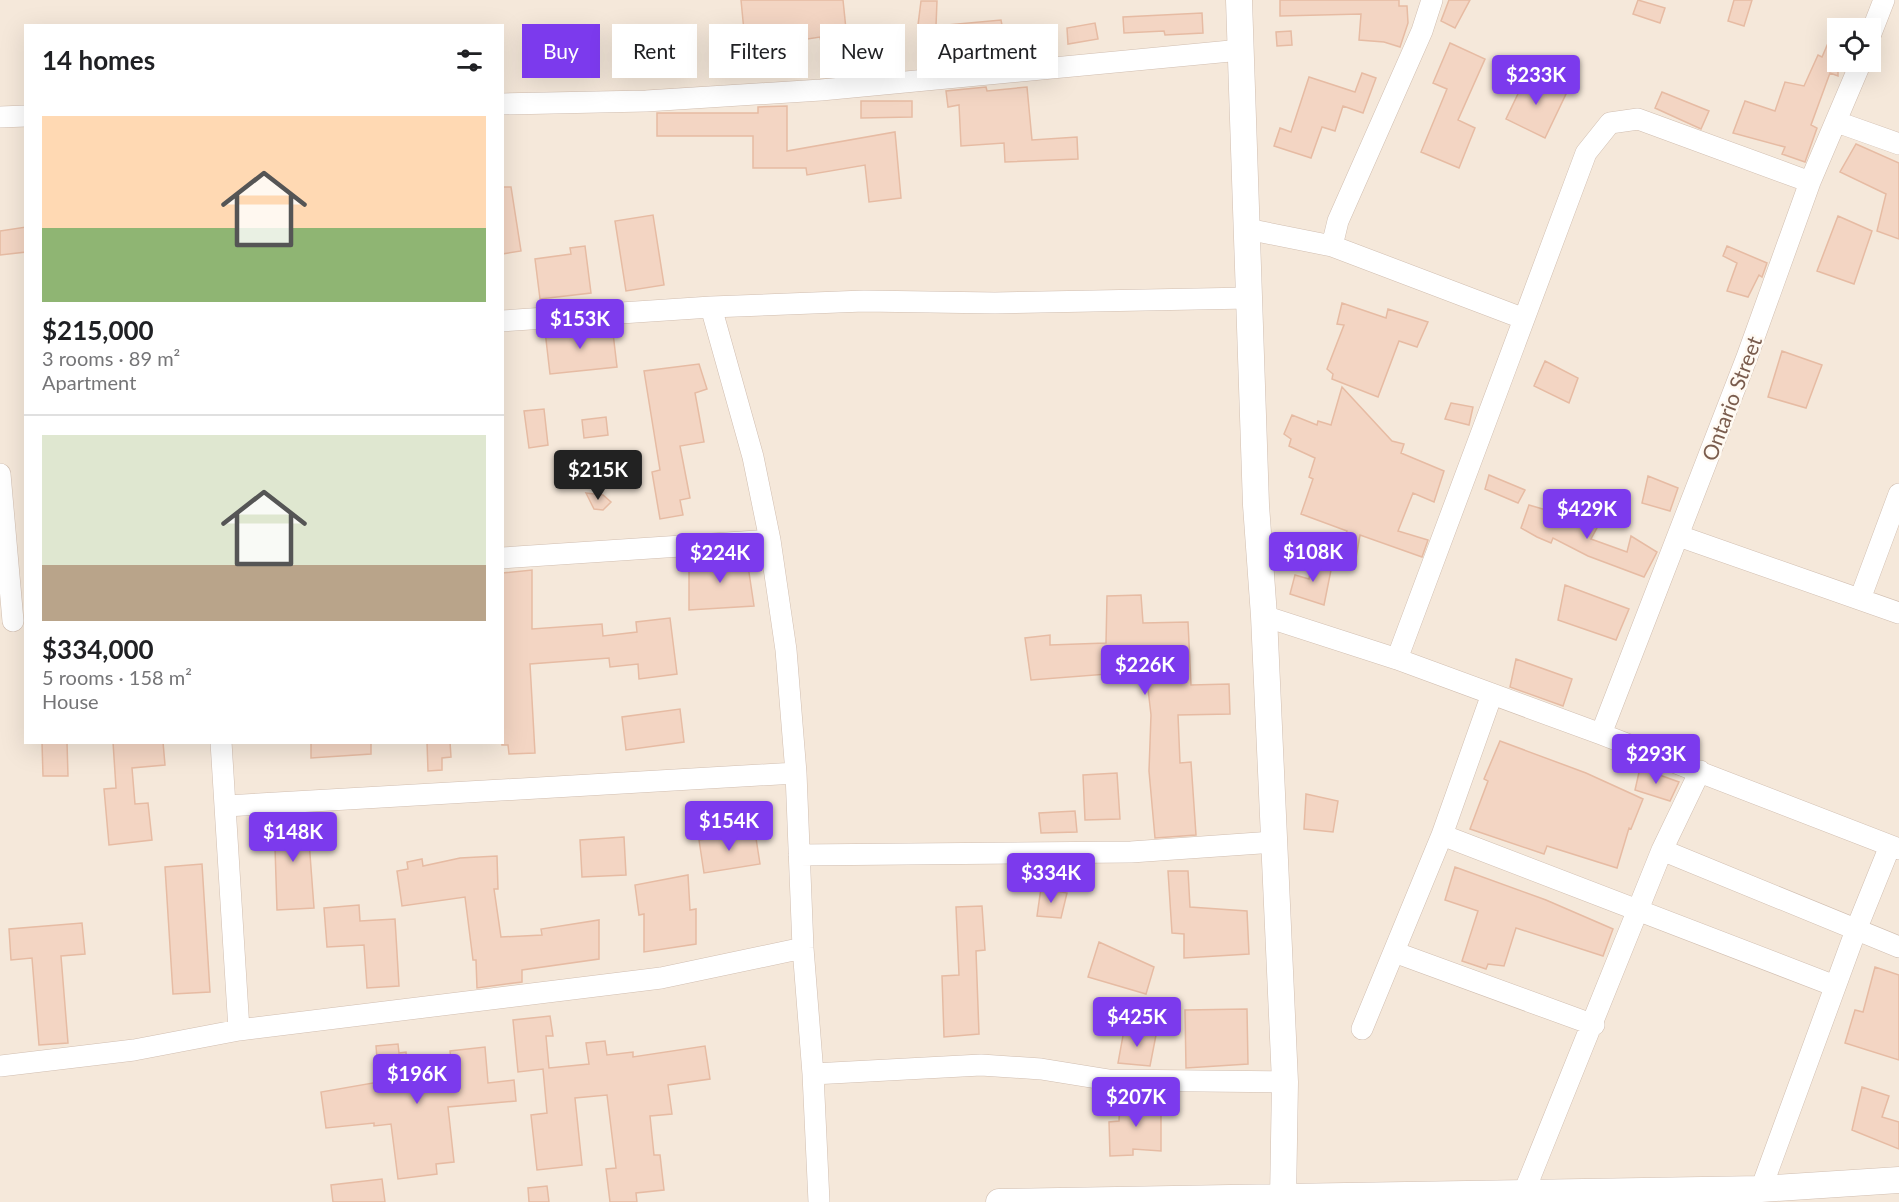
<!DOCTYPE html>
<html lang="en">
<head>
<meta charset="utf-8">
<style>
	body { margin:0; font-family:Lato,sans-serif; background:#f2f2f2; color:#202124; height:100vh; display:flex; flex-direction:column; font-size:22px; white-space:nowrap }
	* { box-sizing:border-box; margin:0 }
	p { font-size:20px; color:#757577 }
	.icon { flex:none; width:33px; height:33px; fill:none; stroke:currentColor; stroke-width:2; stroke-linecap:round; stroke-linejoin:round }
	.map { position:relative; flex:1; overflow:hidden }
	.sheet { position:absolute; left:24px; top:24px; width:480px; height:720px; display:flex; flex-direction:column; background:#fff; border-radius:0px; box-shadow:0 6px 24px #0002 }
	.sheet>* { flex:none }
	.top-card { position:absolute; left:522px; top:24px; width:570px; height:54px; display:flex; gap:12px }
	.buttons { position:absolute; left:1827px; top:18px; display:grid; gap:12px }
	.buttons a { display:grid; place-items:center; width:54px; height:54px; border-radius:0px; background:#fff; box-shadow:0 6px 24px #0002; font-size:30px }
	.price { position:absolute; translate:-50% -51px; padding:0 14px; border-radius:6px; background:#7c3aed; color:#fff; font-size:20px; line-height:39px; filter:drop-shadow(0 2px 3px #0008) }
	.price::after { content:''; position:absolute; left:50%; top:36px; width:18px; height:14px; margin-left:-9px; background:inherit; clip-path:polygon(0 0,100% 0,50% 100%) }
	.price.selected { background:#222; color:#fff }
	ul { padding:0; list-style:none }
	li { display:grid; align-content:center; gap:12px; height:318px; padding:0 18px }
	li+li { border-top:2px solid #e0e0e0 }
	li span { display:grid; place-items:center; height:186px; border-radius:0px; color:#555 }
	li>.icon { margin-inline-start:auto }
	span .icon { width:108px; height:108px; fill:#fffc; stroke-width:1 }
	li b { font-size:26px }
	h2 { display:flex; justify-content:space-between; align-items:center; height:72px; padding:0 18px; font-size:26px }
	.pill { padding:0 21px; border-radius:0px; background:#fff; box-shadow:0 6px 24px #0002; font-size:21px; line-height:54px }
	.pill.selected { background:#7c3aed; color:#fff }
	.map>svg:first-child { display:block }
	.residential { fill:#f5e8da; fill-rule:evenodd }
	.building { fill:#f3d5c3; stroke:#e6bba3; stroke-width:1.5 }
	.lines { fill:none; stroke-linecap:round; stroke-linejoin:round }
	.minor-casing { stroke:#d1beb0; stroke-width:22 }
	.tertiary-casing { stroke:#d1beb0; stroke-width:27 }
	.minor { stroke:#fff; stroke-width:21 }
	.tertiary { stroke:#fff; stroke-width:26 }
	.labels { text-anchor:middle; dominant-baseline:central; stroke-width:5; stroke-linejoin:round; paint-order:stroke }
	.street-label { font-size:21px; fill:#7a5c4d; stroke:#fffaf3 }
</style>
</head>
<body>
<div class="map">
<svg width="1899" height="1202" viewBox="0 0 1899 1202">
	<rect width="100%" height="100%" fill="#fdf6ec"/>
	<path class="residential" d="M 0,0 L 1899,0 L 1899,1202 L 0,1202 ZM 26,26 L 502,26 L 502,742 L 26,742 ZM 1838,28 L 1870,28 L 1870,62 L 1838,62 Z"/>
	<path class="building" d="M 741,0 L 843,0 L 847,39 L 821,42 L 820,37 L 775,44 L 772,28 L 744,31 Z
		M 1280,0 L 1399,0 L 1399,6 L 1407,6 L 1408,23 L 1400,47 L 1384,42 L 1359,40 L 1361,14 L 1280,16 Z
		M 1449,0 L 1470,0 L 1455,28 L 1441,21 Z
		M 1638,0 L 1665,8 L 1660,23 L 1633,14 Z
		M 1734,0 L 1752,0 L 1744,26 L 1728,21 Z
		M 921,1 L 937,1 L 936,26 L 1001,20 L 1003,30 L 988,33 L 988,36 L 1032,32 L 1033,47 L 975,53 L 973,36 L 938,43 L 939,58 L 925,58 L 918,25 Z
		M 1202,13 L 1203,33 L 1165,35 L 1164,31 L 1124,33 L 1123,17 Z
		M 1838,20 L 1838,76 L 1830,73 L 1811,125 L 1817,128 L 1805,162 L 1782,154 L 1785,147 L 1733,133 L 1745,101 L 1775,111 L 1785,82 L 1804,86 L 1818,55 L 1822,57 Z
		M 1095,23 L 1098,39 L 1068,44 L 1067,28 Z
		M 1291,31 L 1292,45 L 1277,46 L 1276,32 Z
		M 1450,43 L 1485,59 L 1458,120 L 1475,128 L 1459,168 L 1421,152 L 1447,89 L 1433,83 Z
		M 1362,73 L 1376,78 L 1363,113 L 1343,106 L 1335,131 L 1322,127 L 1311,158 L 1274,146 L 1280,128 L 1291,132 L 1309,77 L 1355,92 Z
		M 1527,75 L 1566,94 L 1545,138 L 1506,119 Z
		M 986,87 L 987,91 L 1027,87 L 1032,140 L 1077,137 L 1078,159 L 1005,162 L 1004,143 L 961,146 L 959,105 L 948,107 L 946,91 Z
		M 1662,92 L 1709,111 L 1701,129 L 1655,108 Z
		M 861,101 L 912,101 L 912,117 L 861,118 Z
		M 787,106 L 787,151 L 895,132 L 901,198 L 869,202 L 865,165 L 807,175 L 806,168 L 753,168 L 753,136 L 657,136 L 657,113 L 758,113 L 758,107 Z
		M 1856,144 L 1899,163 L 1899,239 L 1877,231 L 1886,194 L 1840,172 Z
		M 502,187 L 511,187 L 521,251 L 502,254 Z
		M 653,215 L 664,285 L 626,291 L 615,221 Z
		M 1838,216 L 1872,231 L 1854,284 L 1817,271 Z
		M 26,227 L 26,252 L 0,255 L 0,231 Z
		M 585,246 L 591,293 L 540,299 L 535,259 L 571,254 L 570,248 Z
		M 1727,246 L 1767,263 L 1762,277 L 1759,275 L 1748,297 L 1727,291 L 1737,263 L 1723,256 Z
		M 1342,303 L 1386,318 L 1388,309 L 1428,322 L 1417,347 L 1399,341 L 1378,397 L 1332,379 L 1333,374 L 1327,369 L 1344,325 L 1337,324 Z
		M 600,327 L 601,334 L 613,333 L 617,367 L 550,374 L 545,331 Z
		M 1782,351 L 1822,365 L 1806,408 L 1768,397 Z
		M 1545,361 L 1578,378 L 1569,403 L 1534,386 Z
		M 699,364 L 707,389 L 695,393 L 704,442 L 680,446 L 690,498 L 680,500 L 683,515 L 660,519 L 652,472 L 660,470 L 644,371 Z
		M 1342,387 L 1392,441 L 1404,444 L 1401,453 L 1444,471 L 1434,502 L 1413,493 L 1398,531 L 1428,540 L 1422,557 L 1360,535 L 1356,558 L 1340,554 L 1347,531 L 1301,514 L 1313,479 L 1309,477 L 1315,458 L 1289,446 L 1291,439 L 1284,434 L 1292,415 L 1317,425 L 1318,421 L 1331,425 Z
		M 1451,403 L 1473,407 L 1469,425 L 1445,419 Z
		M 544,409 L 548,445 L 529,448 L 524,411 Z
		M 606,417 L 608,435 L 584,438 L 582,420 Z
		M 1489,475 L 1525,490 L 1518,503 L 1485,489 Z
		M 1648,476 L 1678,488 L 1670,511 L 1642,503 Z
		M 586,493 L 603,495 L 611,502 L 603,510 L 594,509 Z
		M 1529,505 L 1577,519 L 1578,516 L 1598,526 L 1591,539 L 1627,552 L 1631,536 L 1657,552 L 1644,577 L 1588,556 L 1553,538 L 1551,543 L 1537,537 L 1521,528 Z
		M 747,559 L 754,606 L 689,610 L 689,561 Z
		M 1312,560 L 1332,565 L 1324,605 L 1290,594 L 1295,575 L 1309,579 Z
		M 532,570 L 532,629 L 602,624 L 603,636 L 637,632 L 636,622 L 670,618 L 677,674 L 639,679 L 638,664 L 610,667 L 609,658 L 530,664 L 535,753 L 509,754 L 508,745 L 502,745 L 502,573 Z
		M 1565,585 L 1629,609 L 1616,640 L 1558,620 Z
		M 1141,595 L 1143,623 L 1188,622 L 1191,685 L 1229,684 L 1230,714 L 1178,715 L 1180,763 L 1191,762 L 1196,835 L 1155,838 L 1149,771 L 1151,715 L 1146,671 L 1031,680 L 1025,638 L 1050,635 L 1050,645 L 1106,643 L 1107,596 Z
		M 1516,659 L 1572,679 L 1563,706 L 1510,687 Z
		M 680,709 L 684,742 L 626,750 L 622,717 Z
		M 1500,741 L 1586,773 L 1643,799 L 1631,829 L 1629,828 L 1617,868 L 1547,846 L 1544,854 L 1470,829 L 1488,781 L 1484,779 Z
		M 42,742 L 67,742 L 68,776 L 43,776 Z
		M 113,742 L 163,742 L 165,765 L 132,768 L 135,804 L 148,803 L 152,840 L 109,845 L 104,789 L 116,788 Z
		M 311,742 L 371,742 L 371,754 L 311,758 Z
		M 427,742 L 450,742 L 451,757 L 442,758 L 442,770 L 428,771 Z
		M 1640,768 L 1679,782 L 1670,801 L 1635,790 Z
		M 1117,773 L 1120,819 L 1085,820 L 1083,775 Z
		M 1306,794 L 1338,801 L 1333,832 L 1304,829 Z
		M 1075,811 L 1077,832 L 1041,833 L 1039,813 Z
		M 307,814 L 314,908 L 277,910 L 274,816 Z
		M 755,832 L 760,864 L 704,873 L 699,840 Z
		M 624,837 L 626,875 L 582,877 L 580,840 Z
		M 497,856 L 498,889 L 494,889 L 501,937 L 542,935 L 541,929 L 599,920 L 599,959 L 522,970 L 522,982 L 477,988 L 476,960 L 473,960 L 465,897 L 402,906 L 397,871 L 408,869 L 407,862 L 422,859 L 423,866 L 460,858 Z
		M 202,864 L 210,992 L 173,994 L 165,867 Z
		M 1455,867 L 1546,900 L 1613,929 L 1603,956 L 1516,928 L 1504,966 L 1488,964 L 1486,969 L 1462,961 L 1478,911 L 1445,900 Z
		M 1056,870 L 1071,871 L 1072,887 L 1057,888 Z
		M 1168,871 L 1188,871 L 1190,907 L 1247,911 L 1249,954 L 1184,958 L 1184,934 L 1172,933 Z
		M 688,875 L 690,910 L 696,909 L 696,944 L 644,952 L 644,914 L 639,915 L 635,885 Z
		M 1041,888 L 1067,893 L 1061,918 L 1037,916 Z
		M 359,905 L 360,921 L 395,919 L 399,986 L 367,988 L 364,945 L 327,947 L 324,908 Z
		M 982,906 L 985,950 L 976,951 L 979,1034 L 944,1037 L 942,976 L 959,975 L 956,907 Z
		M 82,923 L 85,954 L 61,956 L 68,1043 L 39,1045 L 32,958 L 11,960 L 9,929 Z
		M 1099,942 L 1154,967 L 1146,994 L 1088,977 Z
		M 1875,967 L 1899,975 L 1899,1060 L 1845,1043 L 1855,1010 L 1863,1012 Z
		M 1247,1009 L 1248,1064 L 1186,1068 L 1185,1010 Z
		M 550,1016 L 553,1036 L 546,1036 L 549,1068 L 589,1064 L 586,1043 L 605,1041 L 607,1055 L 633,1052 L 633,1057 L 705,1046 L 710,1079 L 668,1085 L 672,1114 L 650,1116 L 654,1155 L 660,1155 L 664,1190 L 636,1193 L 637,1202 L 610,1202 L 606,1169 L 616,1168 L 607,1095 L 575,1098 L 582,1165 L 537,1170 L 531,1115 L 547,1113 L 543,1069 L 518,1072 L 513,1020 Z
		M 1124,1030 L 1156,1035 L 1150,1066 L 1118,1063 Z
		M 398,1044 L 399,1053 L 406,1052 L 408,1075 L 452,1070 L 450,1051 L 485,1047 L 488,1083 L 514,1080 L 516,1101 L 448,1107 L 454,1162 L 436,1164 L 437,1174 L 398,1179 L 391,1124 L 374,1126 L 374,1123 L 326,1128 L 321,1092 L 379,1082 L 376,1046 Z
		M 1862,1087 L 1889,1096 L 1882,1117 L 1899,1122 L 1899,1149 L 1852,1130 Z
		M 1120,1097 L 1161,1103 L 1161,1151 L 1133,1149 L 1133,1155 L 1110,1156 L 1109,1122 L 1119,1121 Z
		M 382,1179 L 385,1202 L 333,1202 L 331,1185 Z
		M 547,1186 L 549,1202 L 529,1202 L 528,1188 Z"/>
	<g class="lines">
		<defs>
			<path id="minor" d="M 1432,0 L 1422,31 L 1338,221 L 1332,246 L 1522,318
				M 1870,36 L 1884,0
				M 502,104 L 646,101 L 821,90 L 1241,50
				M 0,117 L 26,116
				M 1837,122 L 1899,144
				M 1247,229 L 1332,246
				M 711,307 L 753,457 L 770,540 L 786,650 L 796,773 L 803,948 L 813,1074 L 819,1202
				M 502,321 L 711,307 L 864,301 L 995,303 L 1249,298
				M 0,474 L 13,621
				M 1679,536 L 1899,613
				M 502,558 L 770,540
				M 1860,599 L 1899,494
				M 1264,616 L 1397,659 L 1601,734 L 1899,849
				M 1397,659 L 1586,153 L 1610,123 L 1638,119 L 1810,182
				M 1601,734 L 1747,357 L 1810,182 L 1861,62
				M 221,742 L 239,1030
				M 226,806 L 796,773
				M 1442,835 L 1835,986
				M 1662,850 L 1899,947
				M 799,855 L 1131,852 L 1274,842
				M 1394,952 L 1594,1025
				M 1362,1029 L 1442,835 L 1492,694
				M 0,1066 L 134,1050 L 239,1030 L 661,978 L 803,948
				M 813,1074 L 981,1065 L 1041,1069 L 1109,1080 L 1285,1082
				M 1761,1189 L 1856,930 L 1890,846
				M 1524,1192 L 1662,850 L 1700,771"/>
			<path id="tertiary" d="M 1239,0 L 1256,505 L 1264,616 L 1285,1082 L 1283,1199
				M 999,1202 L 1761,1189 L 1899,1180"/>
		</defs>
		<use href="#minor" class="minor-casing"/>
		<use href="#tertiary" class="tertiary-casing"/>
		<use href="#minor" class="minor"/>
		<use href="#tertiary" class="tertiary"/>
	</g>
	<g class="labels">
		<g class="street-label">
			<text transform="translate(1731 398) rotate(-69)">Ontario Street</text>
		</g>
	</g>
</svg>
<div class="buttons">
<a><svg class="icon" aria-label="locate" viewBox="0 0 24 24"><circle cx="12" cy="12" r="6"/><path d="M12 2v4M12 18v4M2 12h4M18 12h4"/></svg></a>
</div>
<b class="price" style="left:1536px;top:106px">$233K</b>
<b class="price" style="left:580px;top:350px">$153K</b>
<b class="price selected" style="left:598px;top:501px">$215K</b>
<b class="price" style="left:1587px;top:540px">$429K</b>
<b class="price" style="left:1313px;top:583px">$108K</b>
<b class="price" style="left:720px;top:584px">$224K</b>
<b class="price" style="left:1145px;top:696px">$226K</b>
<b class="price" style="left:1656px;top:785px">$293K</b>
<b class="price" style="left:729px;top:852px">$154K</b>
<b class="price" style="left:293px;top:863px">$148K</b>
<b class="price" style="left:1051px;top:904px">$334K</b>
<b class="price" style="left:1137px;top:1048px">$425K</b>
<b class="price" style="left:417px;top:1105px">$196K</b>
<b class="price" style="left:1136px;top:1128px">$207K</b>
<div class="top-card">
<a class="pill selected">Buy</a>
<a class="pill">Rent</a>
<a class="pill">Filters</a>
<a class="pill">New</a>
<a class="pill">Apartment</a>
</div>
<section class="sheet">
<h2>14 homes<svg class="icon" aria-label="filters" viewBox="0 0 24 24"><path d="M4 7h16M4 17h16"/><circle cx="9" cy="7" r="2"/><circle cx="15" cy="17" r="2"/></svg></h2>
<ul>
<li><span style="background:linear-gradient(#ffd9b3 60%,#8fb573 0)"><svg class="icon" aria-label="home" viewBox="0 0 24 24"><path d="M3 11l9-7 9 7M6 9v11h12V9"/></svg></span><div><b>$215,000</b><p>3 rooms · 89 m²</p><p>Apartment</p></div></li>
<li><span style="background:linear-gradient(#dfe7d0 70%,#b9a48a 0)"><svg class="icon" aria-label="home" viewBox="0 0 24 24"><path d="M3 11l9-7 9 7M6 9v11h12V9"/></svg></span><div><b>$334,000</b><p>5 rooms · 158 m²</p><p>House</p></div></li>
</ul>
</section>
</div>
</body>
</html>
